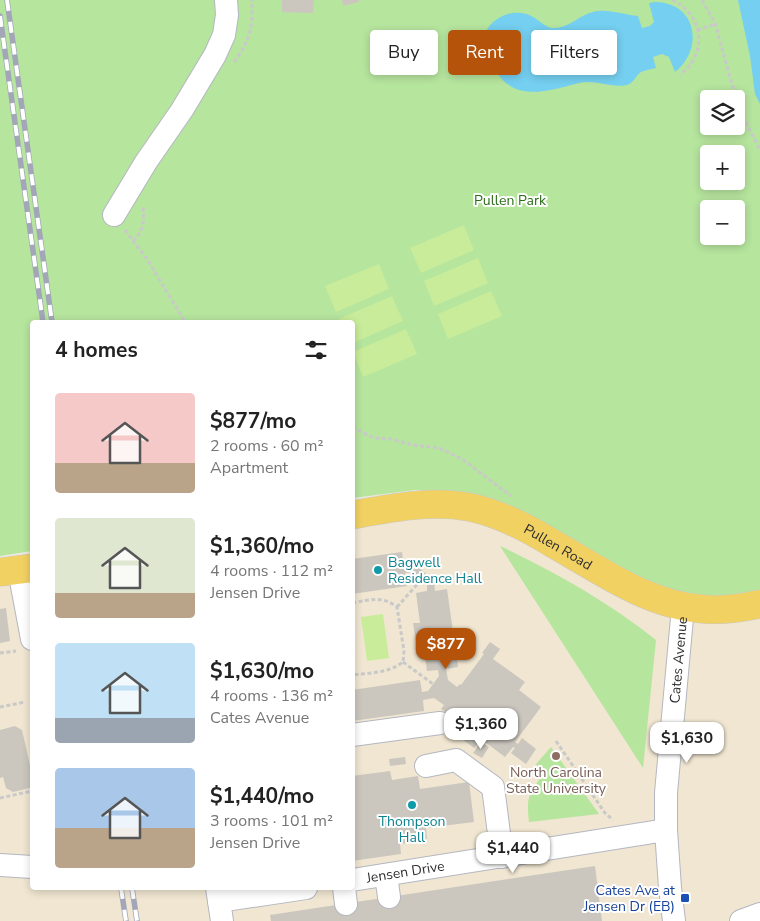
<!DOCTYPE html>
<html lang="en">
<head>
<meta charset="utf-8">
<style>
	body { margin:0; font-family:"Nunito Sans",sans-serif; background:#f2f2f2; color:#222; height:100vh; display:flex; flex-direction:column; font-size:19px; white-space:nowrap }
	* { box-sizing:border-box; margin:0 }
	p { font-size:16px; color:#767676 }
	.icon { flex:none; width:28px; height:28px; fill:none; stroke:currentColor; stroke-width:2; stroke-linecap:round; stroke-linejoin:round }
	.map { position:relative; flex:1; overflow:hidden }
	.sheet { position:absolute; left:30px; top:320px; width:325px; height:570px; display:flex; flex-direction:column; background:#fff; border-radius:5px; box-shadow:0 2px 8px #0003 }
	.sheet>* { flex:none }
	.hud { position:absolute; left:370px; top:30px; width:315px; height:45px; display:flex; gap:10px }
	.controls { position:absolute; left:700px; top:90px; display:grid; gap:10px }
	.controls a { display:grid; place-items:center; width:45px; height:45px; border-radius:5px; background:#fff; box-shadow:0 2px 8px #0003; font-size:25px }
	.price { position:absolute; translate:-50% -42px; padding:0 11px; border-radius:10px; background:#fff; color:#222; font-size:16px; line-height:32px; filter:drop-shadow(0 1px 2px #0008) }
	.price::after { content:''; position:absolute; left:50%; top:30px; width:15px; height:11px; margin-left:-8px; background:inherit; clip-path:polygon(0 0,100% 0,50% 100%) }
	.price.on { background:#b45309; color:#fff }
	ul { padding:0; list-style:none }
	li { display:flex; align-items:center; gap:15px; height:125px; padding:0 25px }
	li span { display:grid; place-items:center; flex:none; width:140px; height:100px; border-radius:5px; color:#555 }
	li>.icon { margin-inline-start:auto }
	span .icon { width:60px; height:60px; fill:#fffc; stroke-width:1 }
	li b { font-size:21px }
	h2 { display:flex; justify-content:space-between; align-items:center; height:60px; padding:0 25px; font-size:21px }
	.pill { padding:0 18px; border-radius:5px; background:#fff; box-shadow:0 2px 8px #0003; font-size:18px; line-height:45px }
	.pill.on { background:#b45309; color:#fff }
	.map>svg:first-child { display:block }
	.education { fill:#f0e6d1 }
	.green { fill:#b6e59e; fill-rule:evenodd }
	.pitch { fill:#c9ec9a }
	.water { fill:#75cff0 }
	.building { fill:#cbc7bf }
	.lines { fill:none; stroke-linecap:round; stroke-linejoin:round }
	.minor-casing { stroke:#b4b7c1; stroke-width:24 }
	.major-casing { stroke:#c9c9c9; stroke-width:29 }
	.path { stroke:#c9c9c9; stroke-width:3; stroke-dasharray:4 2.5; stroke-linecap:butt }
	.minor { stroke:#fff; stroke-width:22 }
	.major { stroke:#f2d163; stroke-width:28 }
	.rail-casing { stroke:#a3a6b8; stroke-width:5.5 }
	.rail { stroke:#fff; stroke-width:4; stroke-dasharray:11; stroke-linecap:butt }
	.culture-dot { fill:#0f9aa8; stroke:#fff; stroke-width:2 }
	.education-dot { fill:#8d6e63; stroke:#fff; stroke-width:2 }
	.transit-dot { fill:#1a4fb4; stroke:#fff; stroke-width:2 }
	.labels { text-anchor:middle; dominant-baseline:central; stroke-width:4; stroke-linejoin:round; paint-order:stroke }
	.park-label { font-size:14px; fill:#2c6e1b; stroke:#fff }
	.street-label { font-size:14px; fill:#2e2e2e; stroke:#fff }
	.culture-label { font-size:14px; fill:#0d838f; stroke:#fff; text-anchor:start }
	.education-label { font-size:14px; fill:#785e54; stroke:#fff }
	.transit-label { font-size:14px; fill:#164399; stroke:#fff; text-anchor:end }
</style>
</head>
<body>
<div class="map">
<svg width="760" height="921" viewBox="0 0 760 921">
	<rect width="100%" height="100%" fill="#efe9e1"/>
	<path class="education" d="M 440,504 L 480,524 L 530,545 L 760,603 L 760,921 L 0,921 L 0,585 L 32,580 L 32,888 L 352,888 L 353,518 Z"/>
	<path class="green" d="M 0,0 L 760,0 L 760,590 L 710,598 L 672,592 L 440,491 L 415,490 L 353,498 L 352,322 L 32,322 L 32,551 L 0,556 ZM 709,99 L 736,99 L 736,126 L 709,126 ZM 709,154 L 736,154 L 736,181 L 709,181 ZM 709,209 L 736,209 L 736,236 L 709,236 Z
		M 500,546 C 553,571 610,603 656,640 L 643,768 Z
		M 551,747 L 599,814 L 529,822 C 526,796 529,795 543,774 L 536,764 Z"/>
	<path class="pitch" d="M 464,225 L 474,250 L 421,273 L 410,248 Z
		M 478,258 L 488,283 L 434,306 L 424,281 Z
		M 379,264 L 389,289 L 336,312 L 325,286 Z
		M 491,291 L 502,316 L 448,339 L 438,314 Z
		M 392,296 L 403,321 L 353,343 L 352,322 L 340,322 L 339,319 Z
		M 406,329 L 417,354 L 363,377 L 353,352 Z
		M 383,614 L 389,658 L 367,661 L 361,617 Z"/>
	<path class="water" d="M 738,0 L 760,0 L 760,104 L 755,94 L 750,56 Z
		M 655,2 C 696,2 705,48 675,72 L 669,57 L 662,54 L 653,57 L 656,68 C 652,69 645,70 641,72 C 635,76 635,82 627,85 C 616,88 598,81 585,82 C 576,83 565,87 555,89 C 511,99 497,82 482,42 C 484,38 485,32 488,28 C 498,14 518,8 533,17 C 539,20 546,28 553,28 C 570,29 581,12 599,11 C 612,10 625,15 638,16 L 642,28 L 650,26 L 654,22 L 649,3 Z"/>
	<path class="building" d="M 282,0 L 314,0 L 313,13 L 282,12 Z
		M 342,0 L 359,0 L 359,2 L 343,6 Z
		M 402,552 L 404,566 L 415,564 L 434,581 L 435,591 L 447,589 L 458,667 L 446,669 L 448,680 L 457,687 L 460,684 L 461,685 L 484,654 L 482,653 L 490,642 L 500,649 L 493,659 L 525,682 L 519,690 L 541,707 L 515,742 L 518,744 L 522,738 L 536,749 L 526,764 L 511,753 L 515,748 L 513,747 L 505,757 L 481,739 L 474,748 L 458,736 L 465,726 L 441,709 L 444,705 L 434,698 L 423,700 L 424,711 L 352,721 L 352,690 L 420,680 L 422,692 L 428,691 L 439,676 L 438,670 L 427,671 L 423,641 L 416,642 L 413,623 L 420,623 L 416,593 L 427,591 L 427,585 L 413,572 L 405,573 L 407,586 L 352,594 L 352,559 Z
		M 6,608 L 10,641 L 0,643 L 0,609 Z
		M 15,726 L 22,730 L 32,774 L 32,784 L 30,788 L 13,792 L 6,788 L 3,777 L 0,778 L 0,730 Z
		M 481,742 L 489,747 L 482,758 L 473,753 Z
		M 405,757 L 406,764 L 390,766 L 389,759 Z
		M 390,771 L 392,780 L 418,776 L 420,789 L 469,782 L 474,822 L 426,828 L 427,841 L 400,844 L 401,854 L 352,861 L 352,776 Z
		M 595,866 L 602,921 L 271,921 L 270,915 Z"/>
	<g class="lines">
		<defs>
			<g id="minor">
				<path d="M 114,215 L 146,162 L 182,110 L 215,55 L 224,35 L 227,15 L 226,0"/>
				<path d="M 19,570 L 32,639"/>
				<path d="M 352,735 L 440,723"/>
				<path d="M 426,766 L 456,760 L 493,787 L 502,857"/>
				<path d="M 0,865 L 32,867"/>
				<path d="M 386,875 L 389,897"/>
				<path id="s1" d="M 352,880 L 666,830"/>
				<path d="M 217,888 L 222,921"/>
				<path d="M 344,888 L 346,904"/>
				<path d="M 219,901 L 306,888"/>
				<path id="s2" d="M 674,921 L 670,888 L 666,830 L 666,793 L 683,607"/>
				<path d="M 741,921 L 760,914"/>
			</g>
			<g id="major">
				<path id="s3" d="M 352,515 C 391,508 430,500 469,507 C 499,513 526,527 552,543 C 600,570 647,605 703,609 C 722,611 742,608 760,604"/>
				<path d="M 0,572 L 32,568"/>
			</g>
		</defs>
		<use href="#minor" class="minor-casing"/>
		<use href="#major" class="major-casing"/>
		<path class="path" d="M 672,0 C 704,15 708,53 680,75
			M 702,0 L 715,23 L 730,78 L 745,120 L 760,150
			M 697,30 L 716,24
			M 234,62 C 250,41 253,27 252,0
			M 125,230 L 147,259 L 185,322
			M 133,241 C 145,230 144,219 143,205
			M 352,427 L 374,438 L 391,439 L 413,445 L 439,448 L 462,459 L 511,496
			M 352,603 C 371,600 381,595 397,607 L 404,651 L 403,662 C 389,673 370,673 352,675
			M 397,607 L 421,580
			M 0,653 L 16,651
			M 403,662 L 433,684
			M 0,707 L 25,702
			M 556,741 L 605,813 L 613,820
			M 0,798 L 32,791"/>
		<use href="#minor" class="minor"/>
		<use href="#major" class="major"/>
		<defs>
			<path id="rail" d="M 7,0 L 52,322
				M 0,16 L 43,322
				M 121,888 L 126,921
				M 132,888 L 137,921"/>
		</defs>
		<use href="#rail" class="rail-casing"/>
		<use href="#rail" class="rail"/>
	</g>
	<g class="culture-dot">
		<circle cx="378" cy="570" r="5"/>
		<circle cx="412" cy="805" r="5"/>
	</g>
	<circle class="education-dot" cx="556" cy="756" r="5"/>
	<rect class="transit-dot" x="680" y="893" width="10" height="10" rx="2.5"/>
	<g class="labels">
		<g class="park-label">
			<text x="510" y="200">Pullen Park</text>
		</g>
		<g class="street-label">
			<text stroke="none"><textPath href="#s3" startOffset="216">Pullen Road</textPath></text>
			<text stroke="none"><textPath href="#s2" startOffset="262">Cates Avenue</textPath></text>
			<text stroke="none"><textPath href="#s1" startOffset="54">Jensen Drive</textPath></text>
		</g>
		<g class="culture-label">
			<text x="388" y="562">Bagwell<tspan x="388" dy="16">Residence Hall</tspan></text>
			<text x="412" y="821" text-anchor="middle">Thompson<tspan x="412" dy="16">Hall</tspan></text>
		</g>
		<g class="education-label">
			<text x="556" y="772">North Carolina<tspan x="556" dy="16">State University</tspan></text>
		</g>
		<g class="transit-label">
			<text x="675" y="890">Cates Ave at<tspan x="675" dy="16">Jensen Dr (EB)</tspan></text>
		</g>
	</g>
</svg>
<div class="controls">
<a><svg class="icon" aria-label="layers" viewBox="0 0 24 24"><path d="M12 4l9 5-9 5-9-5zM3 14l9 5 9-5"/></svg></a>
<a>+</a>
<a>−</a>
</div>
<b class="price on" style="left:446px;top:670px">$877</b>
<b class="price" style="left:481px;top:750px">$1,360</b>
<b class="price" style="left:687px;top:764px">$1,630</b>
<b class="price" style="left:513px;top:874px">$1,440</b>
<div class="hud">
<a class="pill">Buy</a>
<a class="pill on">Rent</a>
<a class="pill">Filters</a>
</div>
<section class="sheet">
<h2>4 homes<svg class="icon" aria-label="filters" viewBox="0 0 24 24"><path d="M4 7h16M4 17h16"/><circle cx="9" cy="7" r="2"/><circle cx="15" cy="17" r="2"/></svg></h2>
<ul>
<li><span style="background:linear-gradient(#f6c9c9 70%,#b9a48a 0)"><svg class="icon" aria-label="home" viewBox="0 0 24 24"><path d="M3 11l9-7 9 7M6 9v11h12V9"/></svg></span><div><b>$877/mo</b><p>2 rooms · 60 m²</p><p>Apartment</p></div></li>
<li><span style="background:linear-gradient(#dfe7d0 75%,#b9a48a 0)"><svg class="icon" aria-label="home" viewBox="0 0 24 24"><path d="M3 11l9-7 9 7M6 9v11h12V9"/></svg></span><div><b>$1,360/mo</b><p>4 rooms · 112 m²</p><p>Jensen Drive</p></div></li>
<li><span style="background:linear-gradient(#bfe0f5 75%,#9aa5b1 0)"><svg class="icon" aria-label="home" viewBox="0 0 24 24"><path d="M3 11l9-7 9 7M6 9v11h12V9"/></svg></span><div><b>$1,630/mo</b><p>4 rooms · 136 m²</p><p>Cates Avenue</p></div></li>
<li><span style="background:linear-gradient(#a9c7e8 60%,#b9a48a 0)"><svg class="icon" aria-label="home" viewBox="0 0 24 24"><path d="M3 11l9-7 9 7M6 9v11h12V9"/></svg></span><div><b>$1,440/mo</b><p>3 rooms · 101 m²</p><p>Jensen Drive</p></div></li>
</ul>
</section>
</div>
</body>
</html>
